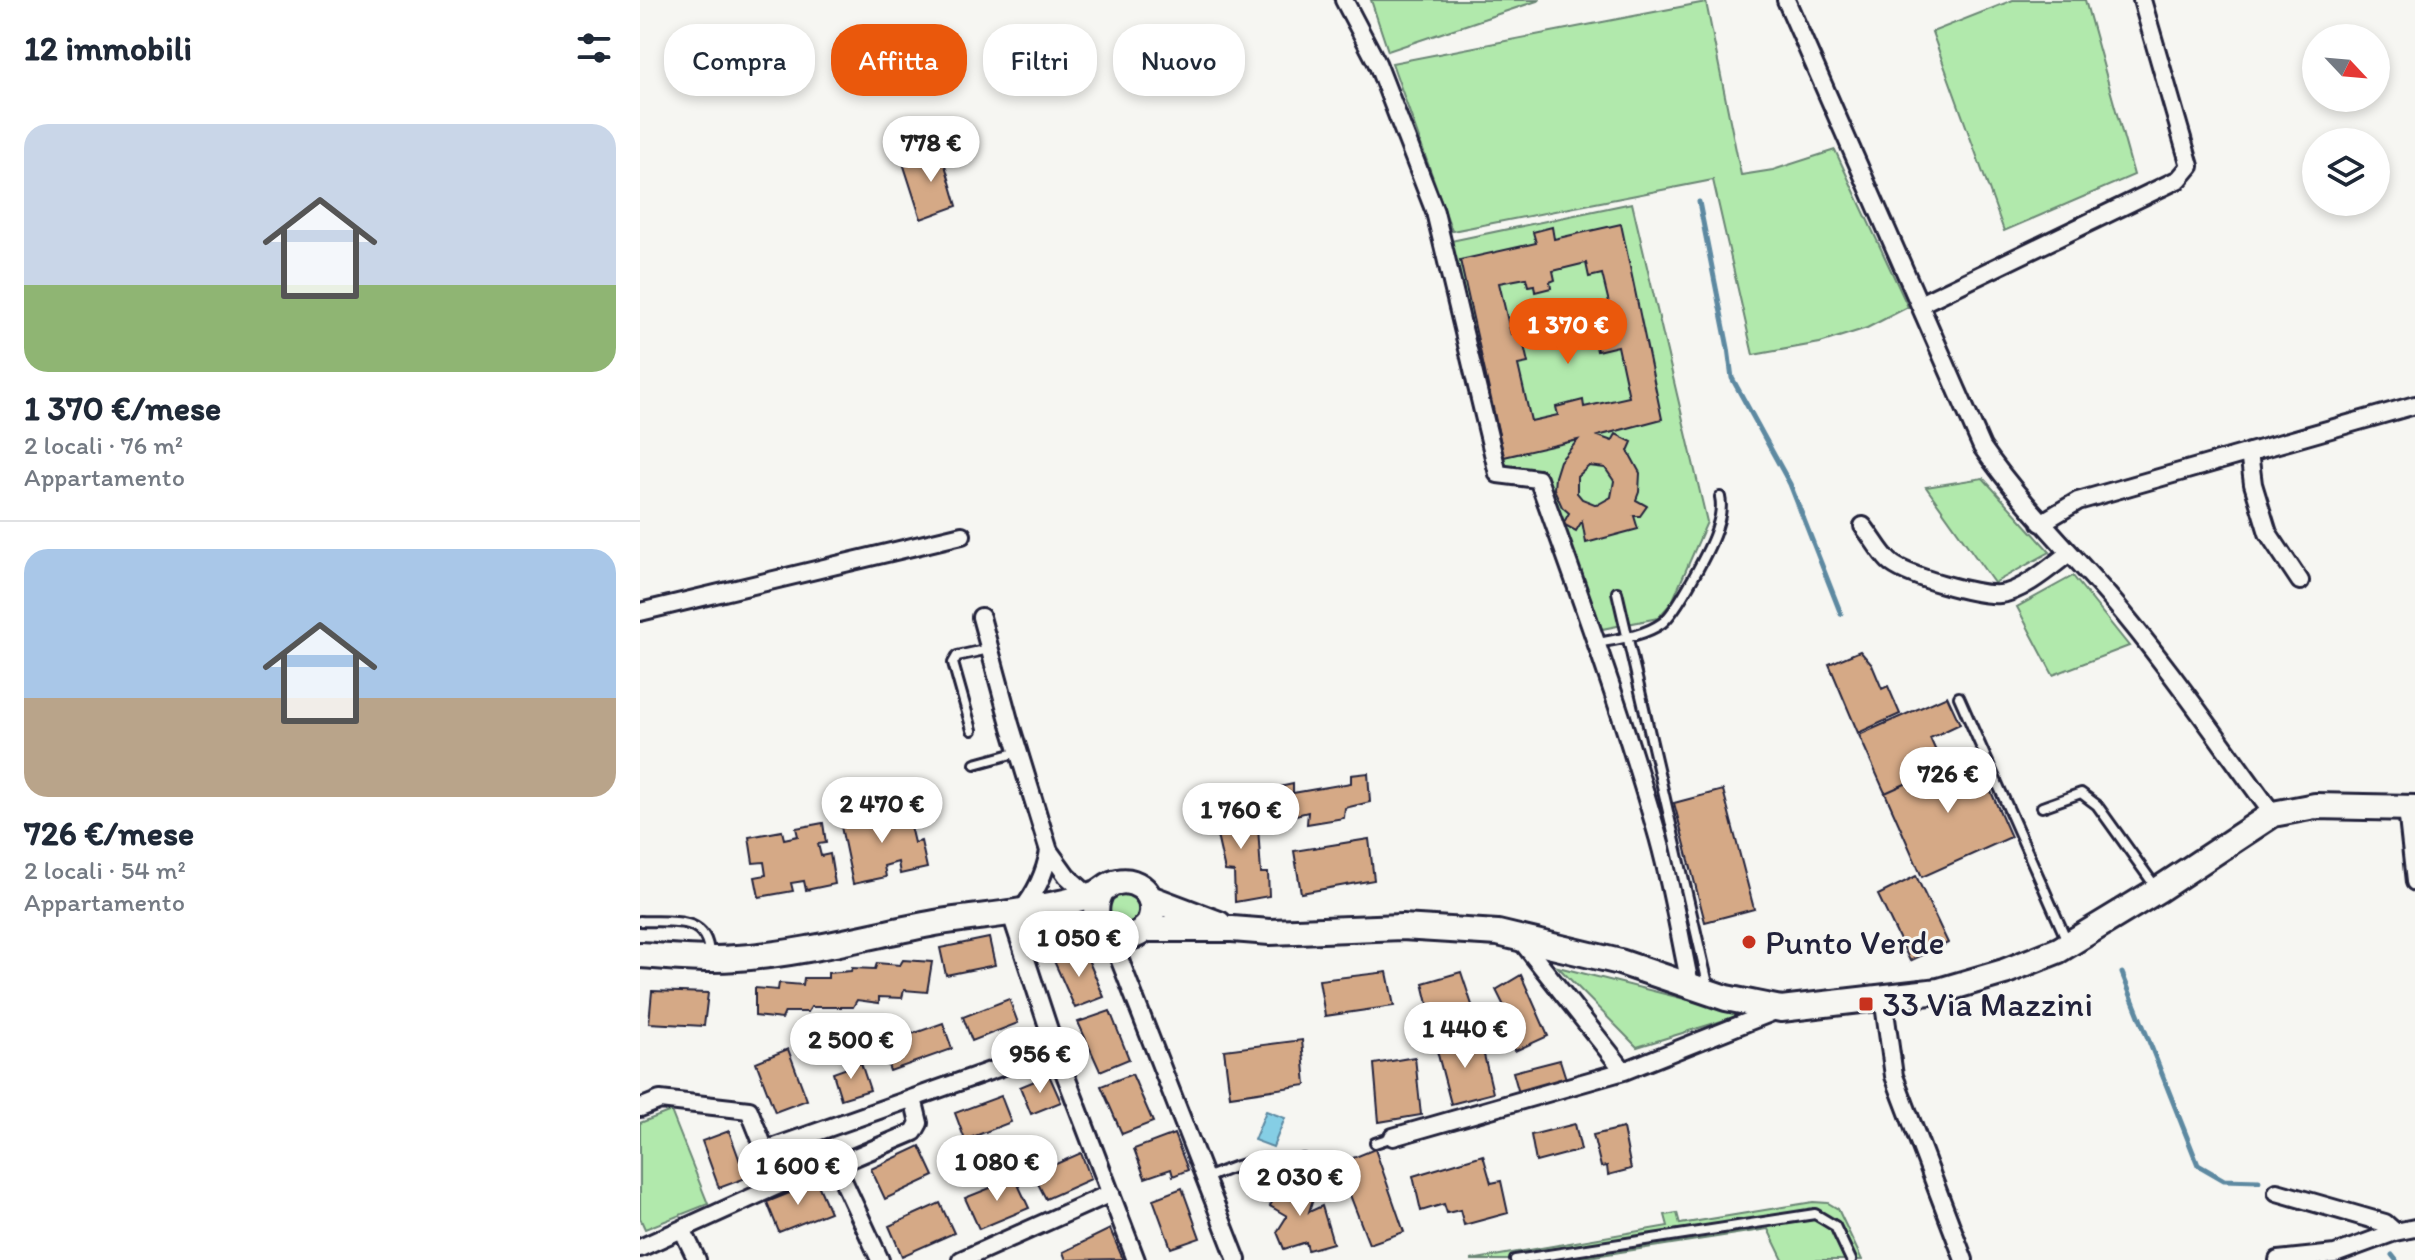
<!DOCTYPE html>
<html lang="it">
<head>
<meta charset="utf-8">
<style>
	body { margin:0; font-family:Itim,sans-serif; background:#f2f2f3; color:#1f2937; height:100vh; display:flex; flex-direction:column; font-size:30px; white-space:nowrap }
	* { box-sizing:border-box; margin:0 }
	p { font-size:26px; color:#747a83 }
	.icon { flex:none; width:44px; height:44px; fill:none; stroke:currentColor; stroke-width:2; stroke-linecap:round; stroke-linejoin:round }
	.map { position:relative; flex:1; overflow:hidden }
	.details { display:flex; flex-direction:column; background:#fff; width:640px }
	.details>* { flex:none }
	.banner { position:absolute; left:24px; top:24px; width:760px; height:72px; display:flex; gap:16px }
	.needle { width:52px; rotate:116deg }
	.buttons { position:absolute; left:1662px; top:24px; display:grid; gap:16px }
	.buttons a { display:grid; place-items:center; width:88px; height:88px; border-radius:50%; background:#fff; box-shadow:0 4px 12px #0003; font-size:40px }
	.price { position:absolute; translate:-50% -68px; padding:0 18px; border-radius:28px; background:#fff; color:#222; font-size:26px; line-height:52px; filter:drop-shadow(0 2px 4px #0008) }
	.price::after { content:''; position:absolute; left:50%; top:48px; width:24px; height:18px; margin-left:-12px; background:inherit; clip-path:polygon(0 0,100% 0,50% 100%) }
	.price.on { background:#ea580c; color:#fff }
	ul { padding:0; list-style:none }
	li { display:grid; align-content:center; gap:16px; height:424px; padding:0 24px }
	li+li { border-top:2px solid #e0e1e3 }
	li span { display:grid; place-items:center; height:248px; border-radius:24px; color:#555 }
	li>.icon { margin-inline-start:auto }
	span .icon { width:144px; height:144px; fill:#fffc; stroke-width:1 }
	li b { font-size:34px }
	h2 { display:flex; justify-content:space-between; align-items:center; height:96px; padding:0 24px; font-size:34px }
	.pill { padding:0 28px; border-radius:32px; background:#fff; box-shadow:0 4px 12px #0003; font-size:28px; line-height:72px }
	.pill.on { background:#ea580c; color:#fff }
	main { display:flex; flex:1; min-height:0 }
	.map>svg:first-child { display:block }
	.green { fill:#b1e9ac; stroke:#6a8674; stroke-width:2 }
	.water { fill:#85cee5; stroke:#5d89a1; stroke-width:2 }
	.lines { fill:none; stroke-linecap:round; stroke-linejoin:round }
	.stream { stroke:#5d89a1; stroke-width:5 }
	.building { fill:#d5a986; stroke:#22223b; stroke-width:2; fill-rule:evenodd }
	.lane-casing { stroke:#22223b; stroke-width:14 }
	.street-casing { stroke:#22223b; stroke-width:22 }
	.secondary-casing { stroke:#22223b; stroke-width:30 }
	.lane { stroke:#f6f6f2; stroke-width:8 }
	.street { stroke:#f6f6f2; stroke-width:16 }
	.secondary { stroke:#f6f6f2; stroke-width:24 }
	.poi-dot { fill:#c8321e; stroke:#f6f6f2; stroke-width:3 }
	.labels { text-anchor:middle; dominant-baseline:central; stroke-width:6; stroke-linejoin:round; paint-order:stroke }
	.poi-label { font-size:34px; fill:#22223b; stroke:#f6f6f2; text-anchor:start }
</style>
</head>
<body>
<main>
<section class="details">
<h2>12 immobili<svg class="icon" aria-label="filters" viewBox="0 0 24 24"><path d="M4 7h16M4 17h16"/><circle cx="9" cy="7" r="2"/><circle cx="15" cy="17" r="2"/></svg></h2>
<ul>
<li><span style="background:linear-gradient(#c9d6e8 65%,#8fb573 0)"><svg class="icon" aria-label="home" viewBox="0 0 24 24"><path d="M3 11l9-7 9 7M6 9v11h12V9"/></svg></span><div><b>1 370 €/mese</b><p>2 locali · 76 m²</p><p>Appartamento</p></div></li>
<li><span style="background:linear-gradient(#a9c7e8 60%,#b9a48a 0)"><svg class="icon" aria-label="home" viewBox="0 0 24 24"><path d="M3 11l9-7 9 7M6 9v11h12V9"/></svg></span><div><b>726 €/mese</b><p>2 locali · 54 m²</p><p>Appartamento</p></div></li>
</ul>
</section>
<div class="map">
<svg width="1775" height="1260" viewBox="0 0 1775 1260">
	<rect width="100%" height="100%" fill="#f6f6f2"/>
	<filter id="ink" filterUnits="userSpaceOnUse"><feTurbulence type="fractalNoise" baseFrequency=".0125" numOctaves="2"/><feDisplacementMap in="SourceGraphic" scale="16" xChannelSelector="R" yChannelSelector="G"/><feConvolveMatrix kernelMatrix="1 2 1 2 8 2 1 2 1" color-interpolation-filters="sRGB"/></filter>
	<g filter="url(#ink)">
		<path class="green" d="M 731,0 L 900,0 L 748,51 Z
			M 1373,0 L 1445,0 L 1494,175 L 1364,231 L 1292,32 Z
			M 1066,2 L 1101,175 L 1133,170 L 1195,150 L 1268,307 L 1227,328 L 1180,343 L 1113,355 L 1073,180 L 812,231 L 752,63 Z
			M 992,203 L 1067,522 L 1032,602 L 1018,618 L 962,629 L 905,476 L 860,469 L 811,241 Z
			M 1343,478 L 1410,552 L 1354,583 L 1286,487 Z
			M 1433,576 L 1489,646 L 1413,675 L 1377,607 Z
			M469 908a15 15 0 1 1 30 0a15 15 0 1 1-30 0Z
			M 918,967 L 1104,1014 L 997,1047 Z
			M 31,1111 L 68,1204 L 5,1229 L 0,1218 L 0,1123 Z
			M 1173,1202 L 1188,1203 L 1198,1209 L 1222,1260 L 1143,1260 L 1128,1229 L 929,1260 L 831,1260 L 1028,1226 L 1025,1215 L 1037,1213 L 1040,1224 Z"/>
		<path class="water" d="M 626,1111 L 645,1118 L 633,1147 L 614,1140 Z"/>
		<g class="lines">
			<path class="stream" d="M 1059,202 L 1088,348 L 1092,378 L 1150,484 L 1201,614
				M 1482,973 L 1558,1165 L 1584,1180 L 1619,1181
				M 1752,1255 L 1756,1260"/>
		</g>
		<path class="building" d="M 300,148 L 317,206 L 281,219 L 264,166 Z
			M 981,224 L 1022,419 L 958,436 L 972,441 L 976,434 L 992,442 L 988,451 L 1000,473 L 999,492 L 996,500 L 1007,506 L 1000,516 L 994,516 L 998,529 L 946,543 L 942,521 L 936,531 L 923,524 L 929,513 L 922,507 L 914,489 L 915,477 L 920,461 L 938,440 L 864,457 L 820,260 L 896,243 L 893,232 L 912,227 L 914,239 ZM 946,263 L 949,277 L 962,274 L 970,307 L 948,312 L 957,351 L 978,346 L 989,397 L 944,407 L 943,400 L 916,407 L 918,415 L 891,421 L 878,365 L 888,363 L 881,332 L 871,334 L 859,283 L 886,278 L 888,286 L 894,285 L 895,292 L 911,288 L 910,282 L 915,280 L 913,271 ZM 949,466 L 965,468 L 974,481 L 971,497 L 957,505 L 942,499 L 937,493 L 937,477 Z
			M 1220,651 L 1232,665 L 1242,689 L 1248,686 L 1260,714 L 1218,733 L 1189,664 Z
			M 1307,696 L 1320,724 L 1290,738 L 1303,767 L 1245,793 L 1219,735 Z
			M 1334,753 L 1371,837 L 1282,877 L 1245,793 Z
			M 728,773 L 730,802 L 705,808 L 704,818 L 667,824 L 668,812 L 636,820 L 635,788 L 653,784 L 653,793 L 711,783 L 711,775 Z
			M 1083,790 L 1114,909 L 1065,922 L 1034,803 Z
			M 612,803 L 614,828 L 618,827 L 621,873 L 628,873 L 629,896 L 595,902 L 594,872 L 585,871 L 571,809 Z
			M 273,806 L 277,824 L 270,826 L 274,843 L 281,841 L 287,868 L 260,874 L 258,862 L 244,866 L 246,877 L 213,884 L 200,822 L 233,814 L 235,821 L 248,818 L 246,812 Z
			M 183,823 L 186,843 L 178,844 L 181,856 L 190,854 L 195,884 L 166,890 L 164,881 L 151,883 L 153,891 L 119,897 L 115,877 L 126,875 L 124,862 L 113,863 L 109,837 L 142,831 L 144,839 L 158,836 L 156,828 Z
			M 729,839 L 734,880 L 661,893 L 654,851 Z
			M 1276,876 L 1308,943 L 1270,961 L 1238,895 Z
			M 349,938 L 355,965 L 306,975 L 300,948 Z
			M 444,950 L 464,997 L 435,1008 L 414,961 Z
			M 263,960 L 292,962 L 287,992 L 264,990 L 262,998 L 239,997 L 239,1003 L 217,1000 L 213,1007 L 171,1007 L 168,1012 L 145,1012 L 142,1019 L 115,1016 L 115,988 L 138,990 L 139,983 L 163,985 L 164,978 L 188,978 L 188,973 L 211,971 L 212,968 L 235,969 L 237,963 L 260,965 Z
			M 747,972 L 754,1006 L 685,1016 L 679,980 Z
			M 821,972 L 835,1014 L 793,1025 L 783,983 Z
			M 881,975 L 908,1036 L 875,1051 L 861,1020 L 869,1016 L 856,990 Z
			M 12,991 L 68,993 L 64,1026 L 9,1023 Z
			M 369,999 L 378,1023 L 332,1041 L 323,1017 Z
			M 470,1011 L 489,1059 L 460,1071 L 438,1022 Z
			M 303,1023 L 312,1049 L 250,1071 L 241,1045 Z
			M 840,1038 L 853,1093 L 811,1104 L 796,1047 Z
			M 662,1040 L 666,1085 L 590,1096 L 584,1050 Z
			M 148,1049 L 167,1100 L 135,1112 L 116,1062 Z
			M 775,1057 L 781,1115 L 739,1122 L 734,1064 Z
			M 920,1060 L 927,1082 L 880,1097 L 873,1072 Z
			M 221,1063 L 230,1090 L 201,1099 L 193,1073 Z
			M 492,1074 L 513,1122 L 482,1134 L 461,1086 Z
			M 409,1075 L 421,1102 L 391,1114 L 380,1087 Z
			M 361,1096 L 371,1122 L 325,1140 L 315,1113 Z
			M 935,1124 L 941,1150 L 896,1162 L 891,1135 Z
			M 983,1128 L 991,1169 L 968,1175 L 967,1166 L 961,1167 L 953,1135 Z
			M 89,1131 L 106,1178 L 79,1188 L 62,1141 Z
			M 534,1134 L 548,1170 L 533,1176 L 531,1169 L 505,1178 L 494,1149 Z
			M 280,1146 L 294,1176 L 245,1199 L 231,1169 Z
			M 735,1149 L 764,1232 L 729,1244 L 698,1164 Z
			M 441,1153 L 451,1179 L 406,1199 L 393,1174 Z
			M 843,1155 L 851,1183 L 861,1181 L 868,1213 L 824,1225 L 820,1210 L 807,1213 L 804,1204 L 781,1211 L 773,1176 Z
			M 375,1178 L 389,1208 L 339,1229 L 325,1198 Z
			M 644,1179 L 674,1196 L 669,1212 L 682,1206 L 693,1243 L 668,1250 L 666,1242 L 644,1249 L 637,1232 L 647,1216 L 630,1206 Z
			M 177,1182 L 190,1212 L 139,1232 L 127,1202 Z
			M 542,1188 L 560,1238 L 531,1248 L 513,1199 Z
			M 300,1203 L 314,1233 L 262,1256 L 249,1226 Z
			M 470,1229 L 483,1259 L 426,1260 L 423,1252 Z"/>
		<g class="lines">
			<defs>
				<path id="lane" d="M 977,592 L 1069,988
					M 957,643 C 978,639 1004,636 1022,623 C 1036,613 1072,546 1077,527 C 1080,518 1082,506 1080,497
					M 1319,697 L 1428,943
					M 332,730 L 313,663 L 317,656 L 349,649
					M 335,764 L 379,752
					M 1402,807 L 1441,793 L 1457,805 L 1515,886
					M 0,921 C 30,923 67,914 69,954
					M 735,1143 L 753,1137
					M 566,1178 C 579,1173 595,1165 609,1163 C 630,1160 648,1181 663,1159
					M 875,1260 L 1175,1214 L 1195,1226 L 1211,1260"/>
				<path id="street" d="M 704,0 L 737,63 L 795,212 L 858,474 L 898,479 C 940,595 982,712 1016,830 C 1031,880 1039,933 1050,984
					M 1146,0 L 1342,447 C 1380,502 1424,545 1468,595 C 1527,664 1579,741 1633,814
					M 1280,304 L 1539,179 L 1550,166 L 1502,0
					M 1609,452 L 1613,484 L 1628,533 L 1660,581
					M 1401,523 L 1438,501 L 1775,405
					M 1223,526 C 1232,537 1239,551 1249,561 C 1264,576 1338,596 1360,594 C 1382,592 1412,566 1429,553
					M 0,612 L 322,535
					M 341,617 L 370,724 L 409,851
					M 1767,809 L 1775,882
					M 381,911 C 396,893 405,874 409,851 L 427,876 L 448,895
					M 372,917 L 415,1048 L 496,1260
					M 470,935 L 597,1260
					M 879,938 L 984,1071 L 1140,1009
					M 1243,997 L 1254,1076 L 1324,1260
					M 0,1108 L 20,1100 L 109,1110 L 139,1185
					M 753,1137 L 984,1071
					M 126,1150 L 415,1048
					M 196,1165 L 240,1260
					M 1637,1192 L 1745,1223 L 1755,1232
					M 42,1229 L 57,1260
					M 0,1248 L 139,1185 L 196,1165 L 274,1132 L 279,1123 L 273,1098
					M 321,1260 L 471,1193
					M 1638,1260 L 1695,1254 L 1755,1232 L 1775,1228"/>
				<path id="secondary" d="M 510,898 L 579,924
					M 380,918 L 459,925
					M 504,929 L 592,929 L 630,932 L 762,927 L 858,933 L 980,962 L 1086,998 L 1141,1009 L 1299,991 L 1364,972 L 1419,950 L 1518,890 L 1633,814 L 1675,806 L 1775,808
					M 0,955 C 32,957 65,961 97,958 C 162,954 231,935 295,923 C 327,917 360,916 392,909 C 413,904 436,901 457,893 C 464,890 469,883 478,882 C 486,880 494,882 501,887 C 509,893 513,903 512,913 C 506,955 438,938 461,892"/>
			</defs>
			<use href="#lane" class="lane-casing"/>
			<use href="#street" class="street-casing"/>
			<use href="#secondary" class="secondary-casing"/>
			<use href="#lane" class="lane"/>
			<use href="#street" class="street"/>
			<use href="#secondary" class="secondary"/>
		</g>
	</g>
	<g class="poi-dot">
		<circle cx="1109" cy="942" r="8"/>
		<rect x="1218" y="996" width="16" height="16" rx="4"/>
	</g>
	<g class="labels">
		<g class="poi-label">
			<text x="1125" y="942">Punto Verde</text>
			<text x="1242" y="1004">33 Via Mazzini</text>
		</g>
	</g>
</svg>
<div class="buttons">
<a><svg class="needle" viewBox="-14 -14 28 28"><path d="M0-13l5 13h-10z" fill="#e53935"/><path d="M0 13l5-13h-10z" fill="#747a83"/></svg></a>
<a><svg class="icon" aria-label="layers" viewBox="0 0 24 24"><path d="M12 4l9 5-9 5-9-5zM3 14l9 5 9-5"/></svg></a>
</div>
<b class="price" style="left:291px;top:184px">778 €</b>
<b class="price on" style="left:928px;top:366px">1 370 €</b>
<b class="price" style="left:1308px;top:815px">726 €</b>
<b class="price" style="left:242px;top:845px">2 470 €</b>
<b class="price" style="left:601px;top:851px">1 760 €</b>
<b class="price" style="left:439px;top:979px">1 050 €</b>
<b class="price" style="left:825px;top:1070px">1 440 €</b>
<b class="price" style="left:211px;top:1081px">2 500 €</b>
<b class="price" style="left:400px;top:1095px">956 €</b>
<b class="price" style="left:357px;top:1203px">1 080 €</b>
<b class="price" style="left:158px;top:1207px">1 600 €</b>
<b class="price" style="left:660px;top:1218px">2 030 €</b>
<div class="banner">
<a class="pill">Compra</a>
<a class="pill on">Affitta</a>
<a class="pill">Filtri</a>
<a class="pill">Nuovo</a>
</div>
</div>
</main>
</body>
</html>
